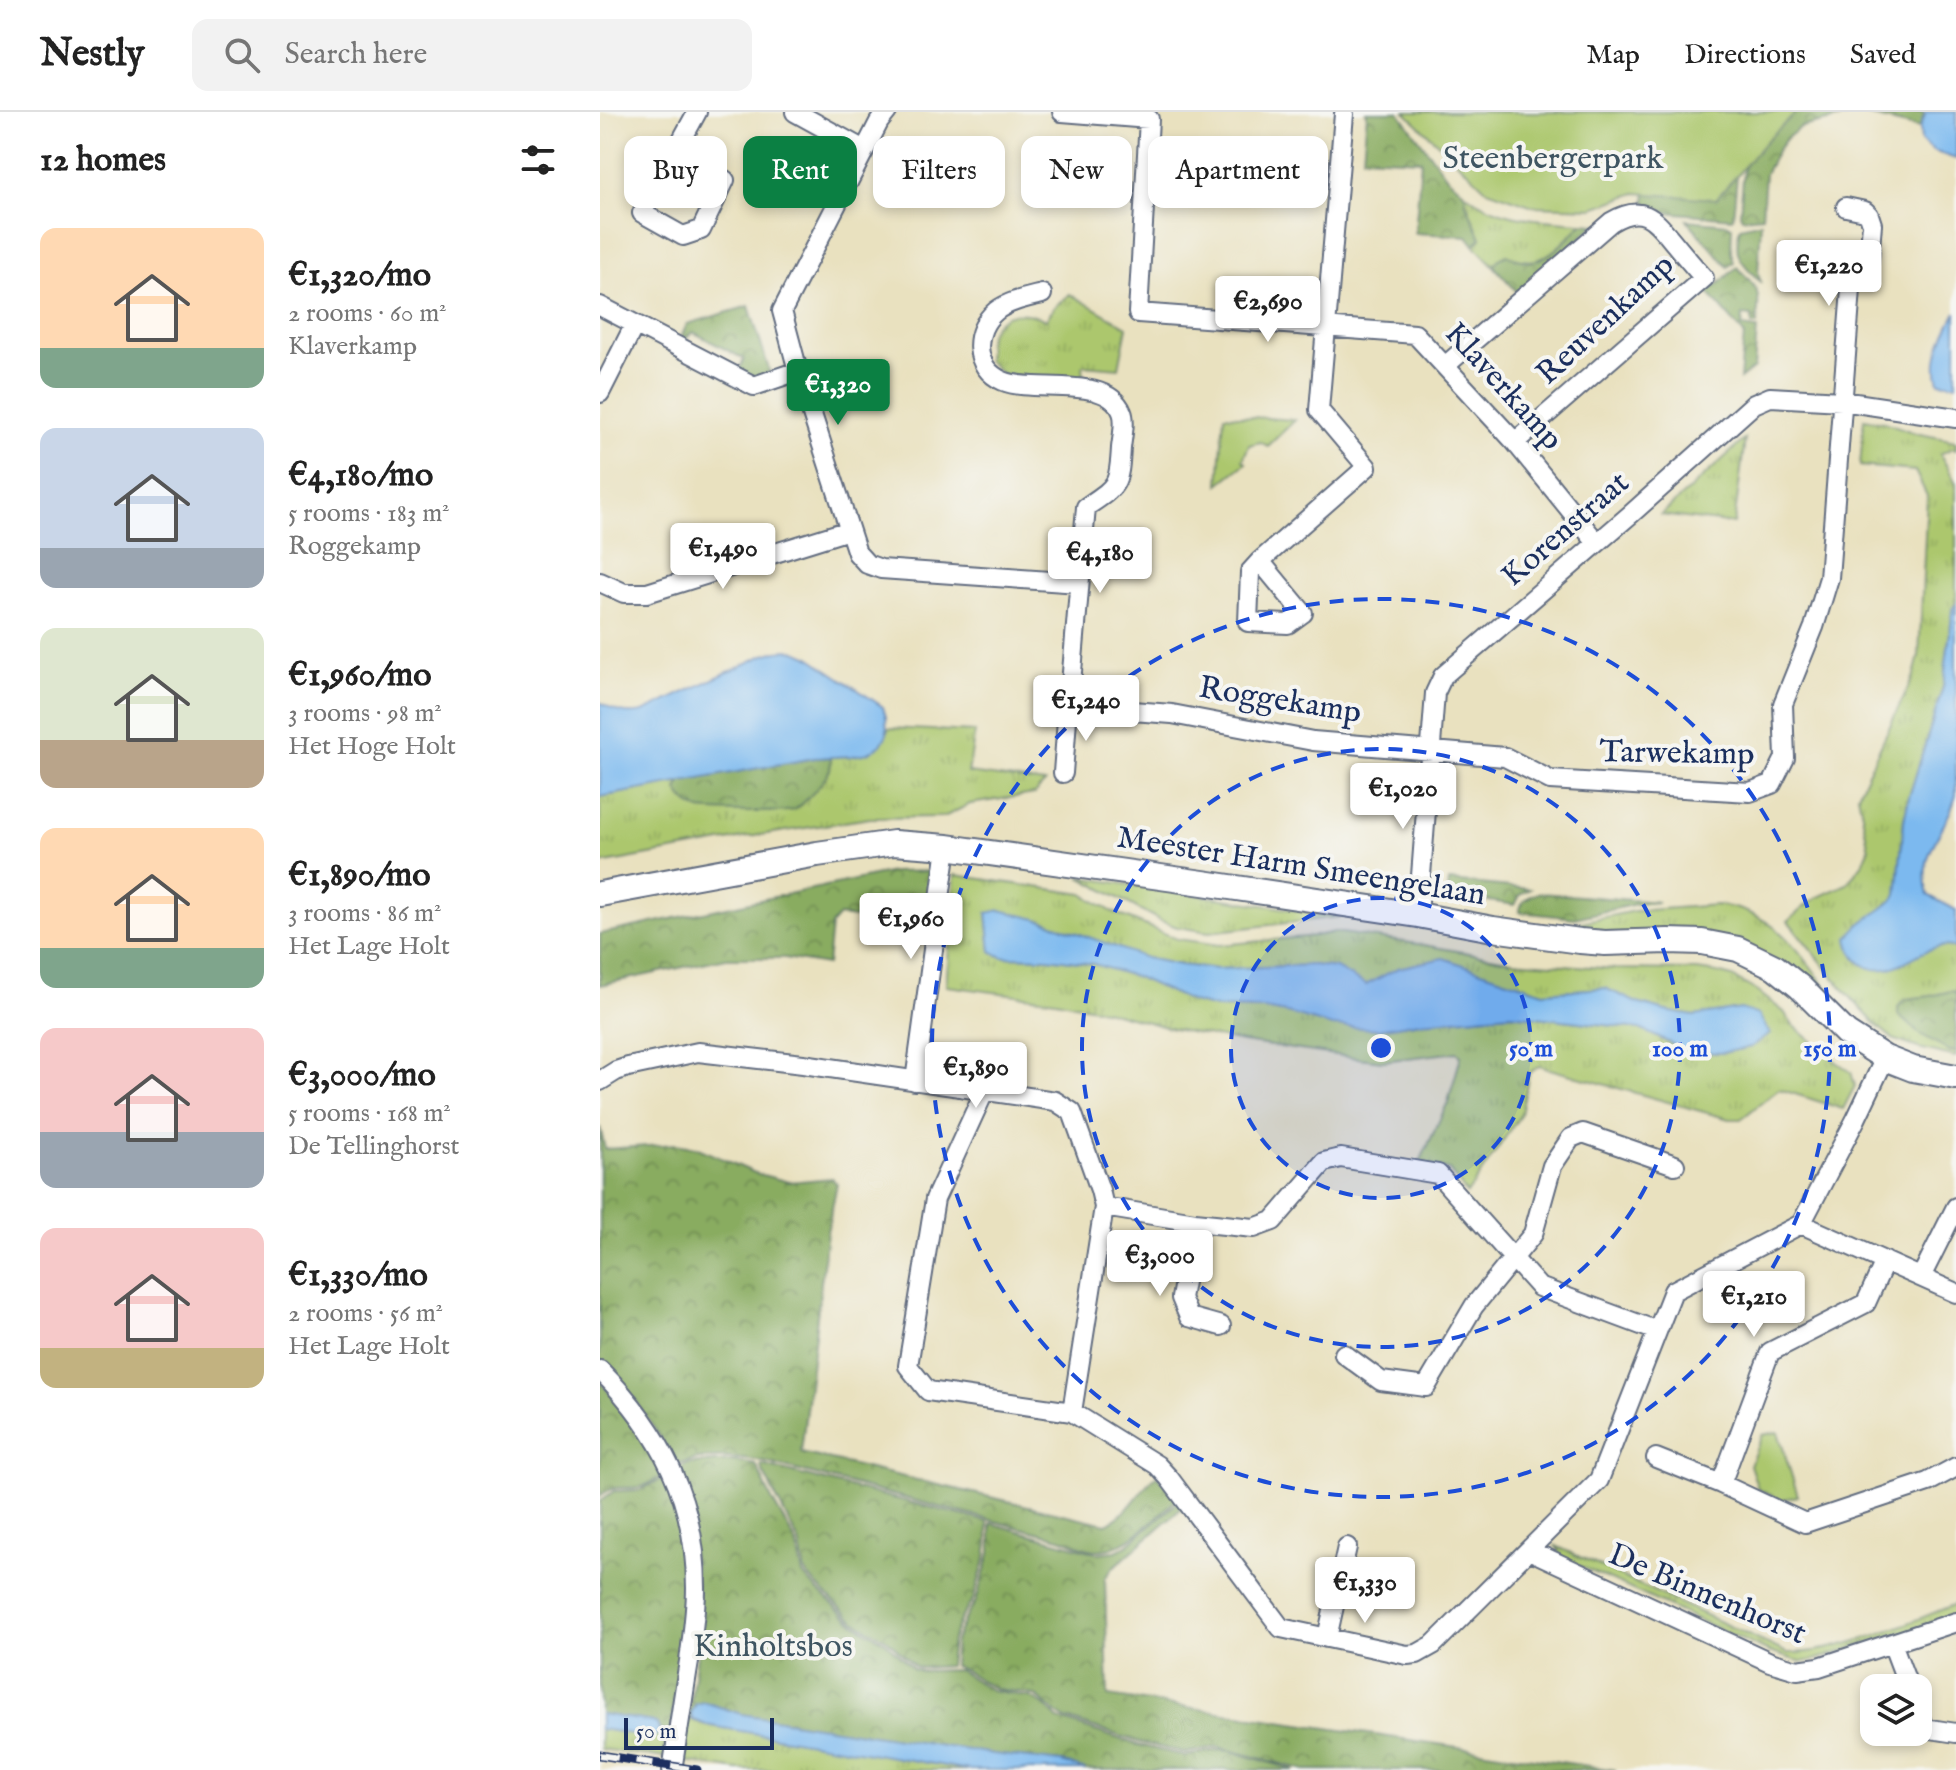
<!DOCTYPE html>
<html lang="en">
<head>
<meta charset="utf-8">
<style>
	body { margin:0; font-family:"IM FELL English",serif; background:#f2f2f2; color:#222; height:100vh; display:flex; flex-direction:column; font-size:30px; white-space:nowrap }
	* { box-sizing:border-box; margin:0 }
	p { font-size:26px; color:#767676 }
	.icon { flex:none; width:44px; height:44px; fill:none; stroke:currentColor; stroke-width:2; stroke-linecap:round; stroke-linejoin:round }
	.map { position:relative; flex:1; overflow:hidden }
	.sheet { display:flex; flex-direction:column; background:#fff; width:600px }
	.sheet>* { flex:none }
	.guide { position:absolute; left:24px; top:24px; width:760px; height:72px; display:flex; gap:16px }
	.controls { position:absolute; left:1260px; top:1562px; display:grid; gap:16px }
	.controls a { display:grid; place-items:center; width:72px; height:72px; border-radius:16px; background:#fff; box-shadow:0 4px 12px #0003; font-size:40px }
	.scale { position:absolute; left:24px; bottom:20px; width:150px; box-sizing:border-box; padding-left:8px; border:4px solid #1b2f5e; border-top:0; font-size:22px; line-height:28px; white-space:nowrap; color:#1b2f5e; -webkit-text-stroke:6px #f6f6f2; paint-order:stroke }
	.price { position:absolute; translate:-50% -68px; padding:0 18px; border-radius:8px; background:#fff; color:#222; font-size:26px; line-height:52px; filter:drop-shadow(0 2px 4px #0008) }
	.price::after { content:''; position:absolute; left:50%; top:48px; width:24px; height:18px; margin-left:-12px; background:inherit; clip-path:polygon(0 0,100% 0,50% 100%) }
	.price.current { background:#0b8043; color:#fff }
	ul { padding:0; list-style:none }
	li { display:flex; align-items:center; gap:24px; height:200px; padding:0 40px }
	li span { display:grid; place-items:center; flex:none; width:224px; height:160px; border-radius:16px; color:#555 }
	li>.icon { margin-inline-start:auto }
	span .icon { width:96px; height:96px; fill:#fffc; stroke-width:1 }
	li b { font-size:34px }
	h2 { display:flex; justify-content:space-between; align-items:center; height:96px; padding:0 40px; font-size:34px }
	.pill { padding:0 28px; border-radius:16px; background:#fff; box-shadow:0 4px 12px #0003; font-size:28px; line-height:72px }
	.pill.current { background:#0b8043; color:#fff }
	header { display:flex; align-items:center; gap:48px; box-sizing:border-box; height:112px; padding:0 40px; background:#fff; border-bottom:2px solid #e0e0e0 }
	header strong { font-size:38px }
	nav { display:flex; gap:44px; margin-inline-start:auto; font-size:28px }
	.search { width:560px; height:72px; background:#f2f2f2; display:flex; align-items:center; gap:20px; box-sizing:border-box; padding:0 28px; border-radius:16px; color:#767676; font-size:30px }
	main { display:flex; flex:1; min-height:0 }
	.map>svg:first-child { display:block }
	.grass { fill:url(#grass-tufts); stroke:#647b66; stroke-width:2; fill-rule:evenodd }
	.forest { fill:url(#forest-crowns); stroke:#526e5f; stroke-width:2 }
	.park { fill:#acc76d; stroke:#647b66; stroke-width:2 }
	.water { fill:#7cb9ef; stroke:#4c74a6; stroke-width:2 }
	.lines { fill:none; stroke-linecap:round; stroke-linejoin:round }
	.minor-casing { stroke:#636d80; stroke-width:22 }
	.tertiary-casing { stroke:#636d80; stroke-width:28 }
	.minor { stroke:#fff; stroke-width:18 }
	.tertiary { stroke:#fff; stroke-width:24 }
	.rail-casing { stroke:#1b2f5e; stroke-width:9 }
	.rail { stroke:#f6f6f2; stroke-width:6; stroke-dasharray:18; stroke-linecap:butt }
	.ring { fill:none; stroke:#1d4ed8; stroke-width:4; stroke-dasharray:14 10 }
	.labels { text-anchor:middle; dominant-baseline:central; stroke-width:8; stroke-linejoin:round; paint-order:stroke }
	.park-label { font-size:32px; fill:#3f5562; stroke:#f6f6f2 }
	.street-label { font-size:32px; fill:#1b2f5e; stroke:#f6f6f2 }
	.centre { fill:#1d4ed8; stroke:#f6f6f2; stroke-width:4 }
	.ring-label { font-size:24px; text-anchor:middle; font-weight:bold; fill:#1d4ed8; stroke:#f6f6f2; stroke-width:8; stroke-linejoin:round; paint-order:stroke }
</style>
</head>
<body>
<header>
<strong>Nestly</strong>
<div class="search"><svg class="icon" aria-label="search" viewBox="0 0 24 24"><circle cx="10" cy="10" r="6"/><path d="M15 15l6 6"/></svg>Search here</div>
<nav><a>Map</a><a>Directions</a><a>Saved</a></nav>
</header>
<main>
<section class="sheet">
<h2>12 homes<svg class="icon" aria-label="filters" viewBox="0 0 24 24"><path d="M4 7h16M4 17h16"/><circle cx="9" cy="7" r="2"/><circle cx="15" cy="17" r="2"/></svg></h2>
<ul>
<li><span style="background:linear-gradient(#ffd9b3 75%,#7fa58c 0)"><svg class="icon" aria-label="home" viewBox="0 0 24 24"><path d="M3 11l9-7 9 7M6 9v11h12V9"/></svg></span><div><b>€1,320/mo</b><p>2 rooms · 60 m²</p><p>Klaverkamp</p></div></li>
<li><span style="background:linear-gradient(#c9d6e8 75%,#9aa5b1 0)"><svg class="icon" aria-label="home" viewBox="0 0 24 24"><path d="M3 11l9-7 9 7M6 9v11h12V9"/></svg></span><div><b>€4,180/mo</b><p>5 rooms · 183 m²</p><p>Roggekamp</p></div></li>
<li><span style="background:linear-gradient(#dfe7d0 70%,#b9a48a 0)"><svg class="icon" aria-label="home" viewBox="0 0 24 24"><path d="M3 11l9-7 9 7M6 9v11h12V9"/></svg></span><div><b>€1,960/mo</b><p>3 rooms · 98 m²</p><p>Het Hoge Holt</p></div></li>
<li><span style="background:linear-gradient(#ffd9b3 75%,#7fa58c 0)"><svg class="icon" aria-label="home" viewBox="0 0 24 24"><path d="M3 11l9-7 9 7M6 9v11h12V9"/></svg></span><div><b>€1,890/mo</b><p>3 rooms · 86 m²</p><p>Het Lage Holt</p></div></li>
<li><span style="background:linear-gradient(#f6c9c9 65%,#9aa5b1 0)"><svg class="icon" aria-label="home" viewBox="0 0 24 24"><path d="M3 11l9-7 9 7M6 9v11h12V9"/></svg></span><div><b>€3,000/mo</b><p>5 rooms · 168 m²</p><p>De Tellinghorst</p></div></li>
<li><span style="background:linear-gradient(#f6c9c9 75%,#c2b280 0)"><svg class="icon" aria-label="home" viewBox="0 0 24 24"><path d="M3 11l9-7 9 7M6 9v11h12V9"/></svg></span><div><b>€1,330/mo</b><p>2 rooms · 56 m²</p><p>Het Lage Holt</p></div></li>
</ul>
</section>
<div class="map">
<svg width="1356" height="1658" viewBox="0 0 1356 1658">
	<defs>
		<pattern id="grass-tufts" width="24" height="20" patternUnits="userSpaceOnUse" patternTransform="scale(2)"><rect width="24" height="20" fill="#acc76d"/><path d="M3 7l-1-3M5 7V3M7 7l1-3M15 17l-1-3M17 17v-4M19 17l1-3" fill="none" stroke="#93ab61"/></pattern>
		<pattern id="forest-crowns" width="20" height="18" patternUnits="userSpaceOnUse" patternTransform="scale(2)"><rect width="20" height="18" fill="#89ac60"/><path d="M2 6a3 3 0 1 1 6 0M12 15a3 3 0 1 1 6 0" fill="none" stroke="#6f8c52"/></pattern>
	</defs>
	<rect width="100%" height="100%" fill="#f6f6f2"/>
	<filter id="ink" filterUnits="userSpaceOnUse"><feTurbulence type="fractalNoise" baseFrequency=".0125" numOctaves="2"/><feDisplacementMap in="SourceGraphic" scale="16" xChannelSelector="R" yChannelSelector="G"/><feConvolveMatrix kernelMatrix="1 2 1 2 8 2 1 2 1" color-interpolation-filters="sRGB"/></filter>
	<filter id="wash" filterUnits="userSpaceOnUse"><feTurbulence type="fractalNoise" baseFrequency=".006" numOctaves="4" result="noise"/><feDisplacementMap in="SourceGraphic" scale="32" xChannelSelector="R" yChannelSelector="G"/><feGaussianBlur stdDeviation="1.8" result="paint"/><feColorMatrix in="noise" values="0 0 0 0 0 0 0 0 0 0 0 0 0 0 0 0 0 1.4 0 .05"/><feComposite in="paint" operator="in"/></filter>
	<g filter="url(#wash)">
		<rect width="100%" height="100%" fill="#e9e1bf"/>
		<path class="grass" d="M 865,81 C 898,108 942,108 983,111 C 970,123 954,143 936,148 C 919,152 908,138 893,153 L 874,133 L 881,126 L 866,91 Z
			M 470,182 L 527,215 L 519,256 L 483,253 L 483,271 L 403,263 L 387,248 C 388,242 387,234 388,228 C 396,198 422,197 446,208 L 455,194 Z
			M 1264,307 L 1285,310 L 1315,321 L 1356,329 L 1356,337 L 1353,336 L 1340,342 L 1356,371 L 1356,492 L 1353,496 L 1343,575 L 1309,685 L 1304,708 L 1297,784 L 1290,791 L 1281,798 L 1255,845 L 1263,852 L 1271,856 C 1284,852 1297,849 1310,845 C 1326,840 1339,830 1356,836 L 1356,880 L 1351,879 L 1330,884 L 1350,939 L 1356,940 L 1356,945 L 1318,936 L 1293,927 L 1274,911 L 1245,879 L 1188,809 L 1204,795 L 1218,785 L 1247,772 L 1263,751 L 1269,738 L 1258,682 L 1314,563 L 1319,544 L 1327,384 L 1315,359 L 1260,354 Z
			M 1145,327 L 1134,412 L 1061,403 Z
			M 288,616 L 375,620 L 368,661 L 445,671 L 434,682 L 370,692 L 344,705 L 270,706 L 160,723 L 0,752 L 0,685 L 81,670 L 77,678 L 208,686 L 230,658 L 231,645 L 253,644 L 287,622 Z
			M 355,763 L 483,782 L 511,799 L 577,827 L 620,833 L 715,824 L 735,820 L 818,832 L 913,849 L 1015,857 L 1097,858 L 1117,861 L 1132,865 L 1157,879 L 1184,900 L 1192,912 L 1234,948 L 1251,960 L 1255,974 L 1243,997 L 1179,977 L 1141,1007 L 1129,1007 L 939,954 L 929,961 L 921,1002 L 867,1082 L 849,1058 L 820,1050 L 848,990 L 861,944 L 857,940 L 783,949 L 750,945 L 643,930 L 573,917 L 508,899 L 456,888 L 346,874 ZM 387,801 L 546,846 L 580,853 L 617,857 L 713,853 L 736,856 L 766,873 L 798,856 L 843,846 L 943,880 L 1005,876 L 1037,891 L 1066,899 L 1094,904 L 1141,897 L 1151,935 L 1122,941 L 1089,940 L 1040,917 L 911,902 L 820,910 L 778,917 L 664,897 L 616,896 L 592,890 L 539,866 L 494,852 L 448,846 L 402,845 L 391,839 Z
			M 480,765 L 741,805 L 609,820 L 577,815 L 559,808 Z
			M 1117,793 C 1183,799 1208,854 1245,901 L 1243,903 L 1194,855 L 1005,820 L 967,817 L 967,813 L 1034,799 Z
			M 956,1434 L 1187,1541 C 1239,1542 1308,1511 1356,1492 L 1356,1503 L 1215,1548 L 1202,1550 L 1169,1540 L 962,1446 Z
			M 88,1607 L 106,1613 L 369,1658 L 138,1658 L 79,1649 Z
			M 0,1617 L 53,1625 L 57,1623 L 59,1618 L 66,1619 L 65,1637 L 67,1638 L 66,1646 L 0,1637 Z"/>
		<path class="forest" d="M 765,0 L 799,0 L 847,65 L 865,81 L 866,91 L 881,126 L 874,133 L 867,124 L 815,121 L 821,48 L 763,45 L 767,1 Z
			M 1183,0 L 1322,0 L 1324,2 L 1320,16 L 1259,2 L 1201,15 L 1187,26 L 1177,39 L 1165,62 L 1162,104 L 1142,106 L 1140,102 L 1144,54 Z
			M 1138,53 L 1133,105 L 1131,106 L 1066,100 L 1045,90 L 1046,80 Z
			M 1087,108 L 1128,112 L 1132,114 L 1131,140 L 1134,150 L 1128,155 Z
			M 1161,110 L 1158,161 L 1161,171 C 1142,149 1132,147 1140,115 Z
			M 983,111 L 996,112 L 919,182 L 893,153 L 899,147 L 907,143 C 913,145 919,148 925,149 C 948,152 969,124 983,111 Z
			M 1137,155 C 1162,180 1159,178 1157,213 L 1152,213 L 1152,204 L 1143,203 L 1142,215 L 1157,217 L 1154,256 L 1140,267 L 1144,222 L 1104,176 L 1111,170 L 1115,175 Z
			M 149,194 L 170,261 L 158,266 L 138,260 L 144,247 L 93,220 L 83,230 L 79,230 L 87,212 Z
			M 231,645 C 231,649 231,653 230,657 C 226,668 203,694 193,698 C 184,701 110,700 100,698 C 89,695 82,687 77,678 L 81,670 L 214,646 Z
			M 334,759 L 328,815 L 239,804 L 231,813 L 227,853 L 185,846 L 126,846 L 0,873 L 0,822 L 292,760 Z
			M 849,769 L 930,777 L 920,783 L 915,793 L 847,783 Z
			M 938,781 L 954,782 L 1058,790 L 1036,792 L 975,806 L 919,800 C 922,789 927,785 938,781 Z
			M 1351,879 L 1356,880 L 1356,940 L 1350,939 L 1317,920 L 1298,903 L 1298,895 L 1305,887 L 1330,884 Z
			M 0,1015 L 5,1037 L 76,1032 L 98,1036 L 155,1061 L 189,1070 L 232,1066 L 237,1072 L 227,1120 L 201,1341 L 506,1412 C 531,1401 537,1380 557,1363 L 577,1387 C 555,1406 521,1445 490,1437 C 480,1435 470,1429 460,1426 L 169,1351 C 142,1346 103,1341 79,1353 L 23,1271 L 0,1248 Z
			M 0,1269 L 42,1318 L 65,1362 C 57,1367 48,1373 40,1375 C 21,1378 17,1371 0,1384 Z
			M 133,1349 L 156,1353 L 172,1388 L 196,1430 L 203,1462 L 216,1477 L 255,1512 L 287,1531 L 314,1557 L 321,1559 L 358,1558 L 391,1578 L 430,1585 L 444,1593 L 458,1607 L 538,1633 L 585,1644 L 618,1638 L 630,1639 L 695,1658 L 485,1658 L 461,1650 L 393,1642 L 141,1602 L 104,1590 L 91,1601 L 92,1607 L 88,1607 L 102,1508 L 79,1357 L 88,1352 Z
			M 162,1353 L 388,1410 L 388,1431 L 386,1445 L 373,1488 L 361,1506 L 352,1528 L 349,1554 L 321,1556 L 315,1554 L 289,1529 L 256,1510 L 218,1475 L 205,1460 L 199,1430 L 163,1360 L 161,1354 Z
			M 66,1365 L 79,1402 L 87,1448 L 88,1491 L 67,1638 L 65,1638 L 66,1619 L 59,1618 L 57,1612 L 53,1610 L 0,1602 L 0,1389 L 14,1379 L 40,1378 Z
			M 579,1389 L 583,1395 L 513,1456 L 505,1466 L 508,1584 L 1016,1658 L 705,1658 L 618,1635 L 585,1641 L 577,1639 L 539,1630 L 466,1607 C 453,1602 447,1590 435,1584 C 422,1578 406,1581 392,1575 C 378,1569 368,1558 353,1554 L 355,1529 L 364,1508 L 376,1489 L 391,1438 L 391,1411 L 497,1441 L 516,1439 L 526,1434 Z"/>
		<path class="park" d="M 805,0 L 1197,0 L 1168,27 L 1116,87 L 1036,81 L 993,96 L 933,94 L 887,78 Z
			M 624,303 L 695,308 L 668,334 L 660,330 L 649,333 L 643,348 L 646,351 L 619,372 Z
			M 1178,1320 L 1198,1384 L 1181,1388 L 1158,1377 L 1150,1353 L 1162,1323 Z"/>
		<path class="water" d="M 1326,0 L 1356,0 L 1356,47 L 1333,39 L 1321,29 L 1320,16 Z
			M 1356,200 L 1356,272 L 1339,270 C 1331,246 1345,221 1356,200 Z
			M 1356,492 L 1356,683 C 1347,721 1316,740 1328,783 L 1356,798 L 1356,836 C 1323,825 1296,872 1264,853 C 1254,847 1250,838 1248,826 C 1262,804 1282,802 1297,783 L 1304,708 L 1309,685 L 1343,575 L 1353,496 Z
			M 188,538 L 199,540 L 208,544 L 283,595 L 286,605 L 287,622 L 281,633 L 268,641 L 253,644 L 214,646 L 0,685 L 0,590 C 15,599 25,604 43,600 L 164,543 L 177,539 Z
			M 400,798 L 445,809 L 546,846 L 580,853 L 617,857 L 713,853 L 736,856 L 766,873 L 798,856 L 843,846 L 943,880 L 1005,876 L 1037,891 L 1066,899 L 1094,904 L 1141,897 L 1159,903 L 1170,922 L 1151,935 L 1122,941 L 1089,940 L 1040,917 L 911,902 L 820,910 L 778,917 L 732,914 L 691,902 L 664,897 L 616,896 L 592,890 L 539,866 L 494,852 L 448,846 L 402,845 L 391,839 L 387,801 Z
			M 104,1590 L 141,1602 L 393,1642 L 461,1650 L 485,1658 L 369,1658 L 106,1613 L 92,1607 L 91,1601 L 96,1592 Z
			M 0,1602 L 53,1610 L 57,1612 L 59,1618 L 57,1623 L 53,1625 L 0,1617 Z"/>
	</g>
	<g filter="url(#ink)">
		<g class="lines">
			<defs>
				<path id="minor" d="M 195,0 L 264,38
					M 287,0 L 279,10 L 182,199 L 198,259 L 257,441 L 267,452 L 281,457 L 479,471
					M 462,0 L 549,7 L 538,201 L 815,222 L 915,330 L 997,431
					M 75,40 L 125,68 L 101,118 L 83,124 L 42,101 L 97,0
					M 442,182 C 426,186 409,189 396,199 C 372,219 373,256 403,269 C 434,282 507,262 522,300 C 526,309 522,326 521,336 C 519,374 517,374 486,395 L 471,572 C 472,586 479,592 493,596 L 572,602 L 713,629 L 905,645 L 950,668 L 1150,680 L 1172,672 L 1185,646 L 1183,592 L 1214,515 L 1229,466 L 1251,177 L 1269,148 L 1272,112 L 1269,103 L 1265,99 L 1246,95
					M 0,194 L 154,274 L 198,259
					M 845,254 L 1011,110 C 1044,90 1055,108 1075,132 C 1084,143 1094,155 1104,166 L 915,330
					M 0,281 L 35,212
					M 660,449 L 703,501 L 688,512 L 648,510 L 650,460 L 660,449 L 767,355 L 719,298 L 744,2
					M 0,470 L 24,481 L 47,481 L 249,418
					M 463,661 L 468,594 L 475,587
					M 818,803 L 835,581 L 843,564 L 1031,402 L 1154,292 L 1170,285 L 1242,289 L 1356,306
					M 0,969 L 16,959 L 28,955 L 98,940 L 203,952 L 455,989 L 472,1000 L 500,1078 L 504,1095 L 472,1300
					M 315,969 L 347,735
					M 385,978 L 335,1087 L 308,1254 L 328,1279 L 472,1300 L 557,1353 L 569,1366 L 681,1516 L 807,1543 L 817,1542 L 833,1533 L 999,1368 L 1073,1179 L 1201,1112 L 1256,1007 L 1285,946
					M 504,1095 L 595,1110 L 654,1116 L 673,1109 L 724,1050 L 741,1046 L 838,1062 L 939,1175 L 1057,1219
					M 595,1110 L 581,1186 L 589,1205 L 621,1214
					M 1201,1112 L 1356,1181
					M 1321,1165 L 1356,1095
					M 744,1242 L 781,1269 L 826,1275 L 874,1194 L 933,1122 L 952,1054 L 971,1026 L 983,1021 L 1075,1053
					M 0,1258 C 61,1320 96,1387 96,1476 C 96,1501 92,1525 89,1549 C 83,1585 78,1622 72,1658
					M 1056,1346 L 1121,1372 L 1205,1411 L 1328,1370 L 1356,1355
					M 1121,1372 L 1170,1240 L 1266,1191 L 1285,1149
					M 929,1438 L 1170,1550 L 1197,1558 L 1219,1555 L 1356,1510
					M 727,1526 L 747,1435
					M 1292,1531 L 1309,1576
					M 1318,1600 L 1324,1616 L 1356,1621"/>
				<path id="tertiary" d="M 0,782 L 217,742 L 294,731 L 347,735 L 603,771 L 818,803 L 893,817 L 980,829 L 1005,831 L 1068,829 L 1102,830 L 1138,837 L 1175,855 L 1200,875 L 1246,921 L 1285,946 L 1313,957 L 1356,965"/>
			</defs>
			<use href="#minor" class="minor-casing"/>
			<use href="#tertiary" class="tertiary-casing"/>
			<use href="#minor" class="minor"/>
			<use href="#tertiary" class="tertiary"/>
			<defs>
				<path id="rail" d="M 0,1643 L 97,1658"/>
			</defs>
			<use href="#rail" class="rail-casing"/>
			<use href="#rail" class="rail"/>
		</g>
	</g>
	<circle cx="781" cy="936" r="150" fill="#1d4ed8" fill-opacity=".12"/>
	<g class="ring">
		<circle cx="781" cy="936" r="150"/>
		<circle cx="781" cy="936" r="299"/>
		<circle cx="781" cy="936" r="449"/>
	</g>
	<g class="labels">
		<g class="park-label">
			<text x="953" y="47">Steenbergerpark</text>
			<text x="173" y="1535">Kinholtsbos</text>
		</g>
		<g class="street-label">
			<text transform="translate(1006 208) rotate(-43)">Reuvenkamp</text>
			<text transform="translate(903 275) rotate(48)">Klaverkamp</text>
			<text transform="translate(966 418) rotate(-41)">Korenstraat</text>
			<text transform="translate(680 589) rotate(9)">Roggekamp</text>
			<text transform="translate(1077 642) rotate(1)">Tarwekamp</text>
			<text transform="translate(701 755) rotate(9)">Meester Harm Smeengelaan</text>
			<text transform="translate(1107 1483) rotate(23)">De Binnenhorst</text>
		</g>
	</g>
	<circle cx="781" cy="936" r="12" class="centre"/>
	<g class="ring-label">
		<text x="931" y="944">50 m</text>
		<text x="1080" y="944">100 m</text>
		<text x="1230" y="944">150 m</text>
	</g>
</svg>
<div class="controls">
<a><svg class="icon" aria-label="layers" viewBox="0 0 24 24"><path d="M12 4l9 5-9 5-9-5zM3 14l9 5 9-5"/></svg></a>
</div>
<div class="scale">50 m</div>
<b class="price" style="left:1229px;top:196px">€1,220</b>
<b class="price" style="left:668px;top:232px">€2,690</b>
<b class="price current" style="left:238px;top:315px">€1,320</b>
<b class="price" style="left:123px;top:479px">€1,490</b>
<b class="price" style="left:500px;top:483px">€4,180</b>
<b class="price" style="left:486px;top:631px">€1,240</b>
<b class="price" style="left:803px;top:719px">€1,020</b>
<b class="price" style="left:311px;top:849px">€1,960</b>
<b class="price" style="left:376px;top:998px">€1,890</b>
<b class="price" style="left:560px;top:1186px">€3,000</b>
<b class="price" style="left:1154px;top:1227px">€1,210</b>
<b class="price" style="left:765px;top:1513px">€1,330</b>
<div class="guide">
<a class="pill">Buy</a>
<a class="pill current">Rent</a>
<a class="pill">Filters</a>
<a class="pill">New</a>
<a class="pill">Apartment</a>
</div>
</div>
</main>
</body>
</html>
